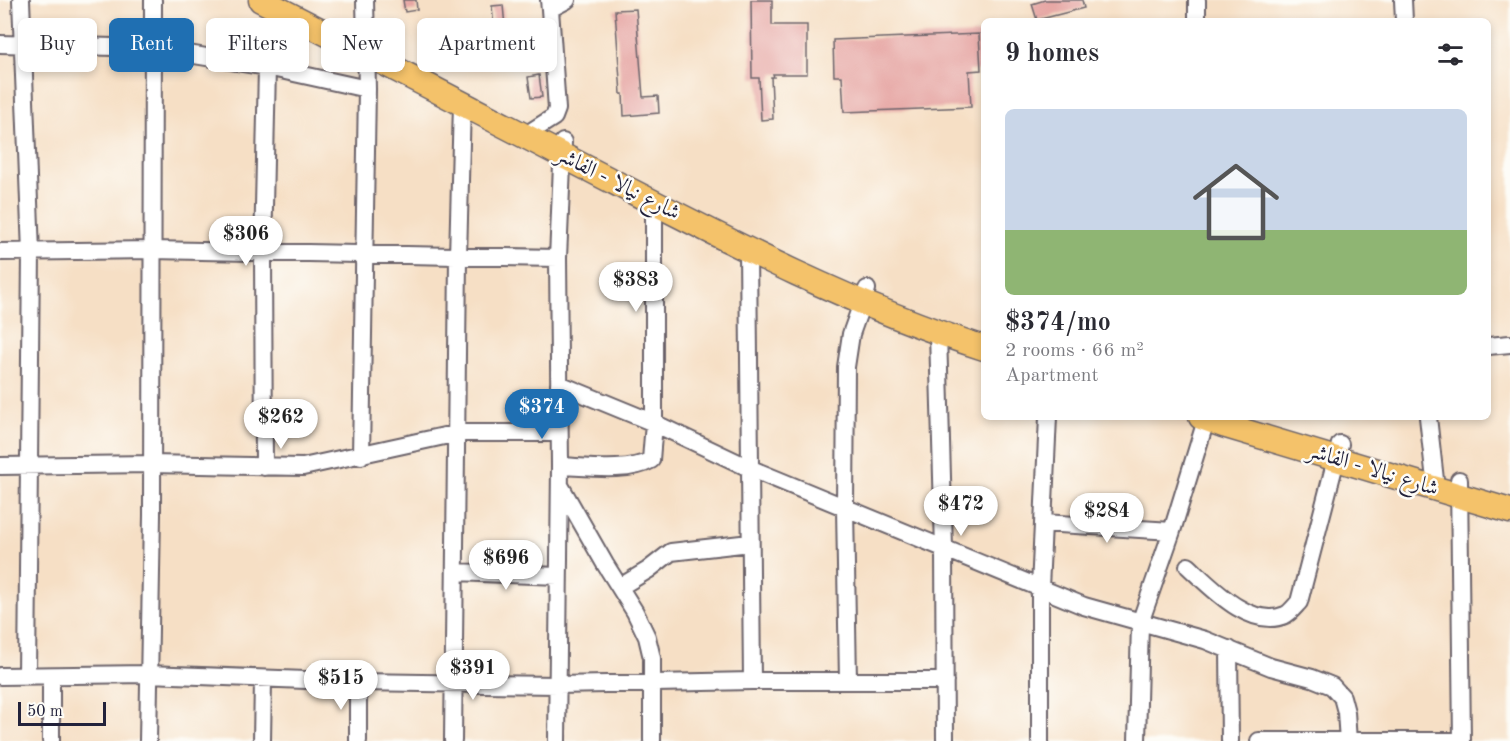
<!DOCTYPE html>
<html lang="en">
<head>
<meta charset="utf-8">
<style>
	body { margin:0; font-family:"Old Standard TT",Amiri,serif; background:#f2f2f3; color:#2b2b33; height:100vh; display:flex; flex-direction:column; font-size:22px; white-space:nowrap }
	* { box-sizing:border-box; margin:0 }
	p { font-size:20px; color:#7c7c81 }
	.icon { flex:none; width:33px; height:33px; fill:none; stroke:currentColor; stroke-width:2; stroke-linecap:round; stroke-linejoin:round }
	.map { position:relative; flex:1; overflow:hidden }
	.panel { position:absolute; left:981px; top:18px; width:510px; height:402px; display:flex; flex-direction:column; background:#fff; border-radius:9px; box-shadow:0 3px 9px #0003 }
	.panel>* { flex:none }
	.top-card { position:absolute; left:18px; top:18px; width:570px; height:54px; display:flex; gap:12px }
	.scale { position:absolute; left:18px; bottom:15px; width:88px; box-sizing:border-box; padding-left:6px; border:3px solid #22223b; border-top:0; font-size:16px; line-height:21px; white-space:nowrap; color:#22223b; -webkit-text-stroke:4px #fdfcf7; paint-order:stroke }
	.price { position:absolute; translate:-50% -51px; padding:0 14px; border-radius:21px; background:#fff; color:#222; font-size:20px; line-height:39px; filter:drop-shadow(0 2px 3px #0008) }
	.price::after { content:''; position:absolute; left:50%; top:36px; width:18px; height:14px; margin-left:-9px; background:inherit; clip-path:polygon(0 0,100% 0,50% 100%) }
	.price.selected { background:#1f6fb2; color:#fff }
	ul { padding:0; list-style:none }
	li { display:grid; align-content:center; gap:12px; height:318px; padding:0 24px }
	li+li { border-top:2px solid #e1e1e2 }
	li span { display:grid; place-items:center; height:186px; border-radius:9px; color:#555 }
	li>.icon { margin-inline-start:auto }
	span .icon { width:108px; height:108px; fill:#fffc; stroke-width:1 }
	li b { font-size:26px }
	h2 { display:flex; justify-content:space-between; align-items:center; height:72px; padding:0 24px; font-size:26px }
	.chip { padding:0 21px; border-radius:9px; background:#fff; box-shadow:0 3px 9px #0003; font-size:21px; line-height:54px }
	.chip.selected { background:#1f6fb2; color:#fff }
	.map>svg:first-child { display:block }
	.building { fill:#e6a5a3 }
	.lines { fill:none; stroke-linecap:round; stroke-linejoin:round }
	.minor-casing { stroke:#6c646b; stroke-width:20 }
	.highway-casing { stroke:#6c646b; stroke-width:27 }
	.minor { stroke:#fff; stroke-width:16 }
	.highway { stroke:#f4c26a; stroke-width:24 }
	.labels { text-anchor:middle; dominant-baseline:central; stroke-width:5; stroke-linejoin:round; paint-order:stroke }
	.street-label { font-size:22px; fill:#22223b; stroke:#fdfcf7 }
</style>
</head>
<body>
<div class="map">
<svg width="1510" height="741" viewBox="0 0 1510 741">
	<rect width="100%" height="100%" fill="#fdfcf7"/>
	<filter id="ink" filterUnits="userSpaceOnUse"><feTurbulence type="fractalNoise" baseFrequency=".0167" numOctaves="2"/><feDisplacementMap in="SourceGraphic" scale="12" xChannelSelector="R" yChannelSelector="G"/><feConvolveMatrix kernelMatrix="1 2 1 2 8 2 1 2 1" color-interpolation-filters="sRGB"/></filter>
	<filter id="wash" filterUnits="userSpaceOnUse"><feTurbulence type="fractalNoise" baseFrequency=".008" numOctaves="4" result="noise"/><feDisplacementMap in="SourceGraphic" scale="24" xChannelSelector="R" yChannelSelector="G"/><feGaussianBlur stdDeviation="1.35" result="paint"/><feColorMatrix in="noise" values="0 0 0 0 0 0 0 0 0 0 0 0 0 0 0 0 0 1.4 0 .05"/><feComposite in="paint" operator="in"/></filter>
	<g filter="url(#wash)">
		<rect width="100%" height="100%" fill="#f6dfc5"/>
		<g id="blocks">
			<path class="building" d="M 403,0 L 416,0 L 417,10 L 405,12 Z
				M 751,0 L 772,0 L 772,25 L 807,25 L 807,74 L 773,74 L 774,77 L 771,77 L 773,119 L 761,120 L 759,78 L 752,78 Z
				M 1045,0 L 1082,0 L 1084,8 L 1037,20 L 1032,4 Z
				M 503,5 L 507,49 L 496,50 L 492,6 Z
				M 636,9 L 643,97 L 658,96 L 659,113 L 624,116 L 623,94 L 621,94 L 615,10 Z
				M 979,34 L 981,70 L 969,71 L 971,107 L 844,112 L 842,76 L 834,76 L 833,40 Z
				M 539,75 L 542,97 L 531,98 L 528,77 Z"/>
		</g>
	</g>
	<g filter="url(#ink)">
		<use href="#blocks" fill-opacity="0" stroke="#6c646b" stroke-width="1.5"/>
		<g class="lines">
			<defs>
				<path id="minor" d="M 21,0 L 31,252 L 27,676
					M 549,0 L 550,9 L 567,0
					M 1197,0 L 1197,21
					M 1403,0 L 1404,21
					M 0,44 L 152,48 L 267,67 L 367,89 L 365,0
					M 524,136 L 554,117 L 557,109 L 550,9
					M 748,250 L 752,681
					M 0,252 L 152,250 L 558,258
					M 938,333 L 944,549 L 945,741
					M 1488,346 L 1510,344
					M 559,384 L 654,423 L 749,468 L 1084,606 L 1205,640 L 1271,667 L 1312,678 L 1332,686 L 1342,697 L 1346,712 L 1348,741
					M 1428,417 L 1436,489
					M 361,456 L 367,89
					M 0,466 L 151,464 L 303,467 L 458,433 L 559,433
					M 560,466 C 586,467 629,473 651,460 L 654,423 L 654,203
					M 264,467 L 263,253 L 267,67
					M 1459,480 L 1462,741
					M 561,487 L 605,564 L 635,612 L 647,637 L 652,658 L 652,741
					M 1043,523 L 1172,531
					M 1188,566 C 1210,586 1250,630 1285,615 C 1290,613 1295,606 1299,602 L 1340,444
					M 456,572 L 558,576
					M 620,587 L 648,570 L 671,552 L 750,543
					M 1229,649 L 1230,741
					M 0,676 L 148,674 L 358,682 L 558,685 L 752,681 L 945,681
					M 51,676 L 51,741
					M 848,681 L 845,508 L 846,367 L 851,334 L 867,289
					M 148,741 L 152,515 L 153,0
					M 262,741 L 263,680
					M 358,741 L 358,682
					M 453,741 L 458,257 L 462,104
					M 557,741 L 560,466 L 558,258 L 563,142
					M 1040,741 L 1040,588 L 1048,417
					M 1137,741 L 1140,623 L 1172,531 L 1207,417
					M 1259,741 L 1461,741"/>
				<path id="highway" d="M 261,0 C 377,59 492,119 608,179 C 730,242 853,306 984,348
					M 1201,417 L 1223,425 L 1510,511"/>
			</defs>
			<use href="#minor" class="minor-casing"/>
			<use href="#highway" class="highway-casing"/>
			<use href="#minor" class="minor"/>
			<use href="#highway" class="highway"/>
		</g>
	</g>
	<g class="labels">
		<g class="street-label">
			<text transform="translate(618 184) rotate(27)">شارع نيالا - الفاشر</text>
			<text transform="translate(1373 470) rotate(17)">شارع نيالا - الفاشر</text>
		</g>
	</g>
</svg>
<div class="scale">50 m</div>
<b class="price" style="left:246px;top:267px">$306</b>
<b class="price" style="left:636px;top:313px">$383</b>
<b class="price selected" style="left:542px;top:440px">$374</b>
<b class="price" style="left:281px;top:450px">$262</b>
<b class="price" style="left:961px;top:537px">$472</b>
<b class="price" style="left:1107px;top:544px">$284</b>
<b class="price" style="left:506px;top:591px">$696</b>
<b class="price" style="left:473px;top:701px">$391</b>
<b class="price" style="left:341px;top:711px">$515</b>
<div class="top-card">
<a class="chip">Buy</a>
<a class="chip selected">Rent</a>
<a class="chip">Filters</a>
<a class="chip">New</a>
<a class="chip">Apartment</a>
</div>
<section class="panel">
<h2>9 homes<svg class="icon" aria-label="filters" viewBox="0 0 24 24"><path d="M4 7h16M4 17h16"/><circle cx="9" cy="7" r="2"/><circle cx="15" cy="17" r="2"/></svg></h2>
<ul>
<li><span style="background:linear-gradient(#c9d6e8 65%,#8fb573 0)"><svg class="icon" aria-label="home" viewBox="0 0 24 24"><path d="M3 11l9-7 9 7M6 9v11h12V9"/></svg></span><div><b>$374/mo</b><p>2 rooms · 66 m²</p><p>Apartment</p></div></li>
</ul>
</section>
</div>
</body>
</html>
